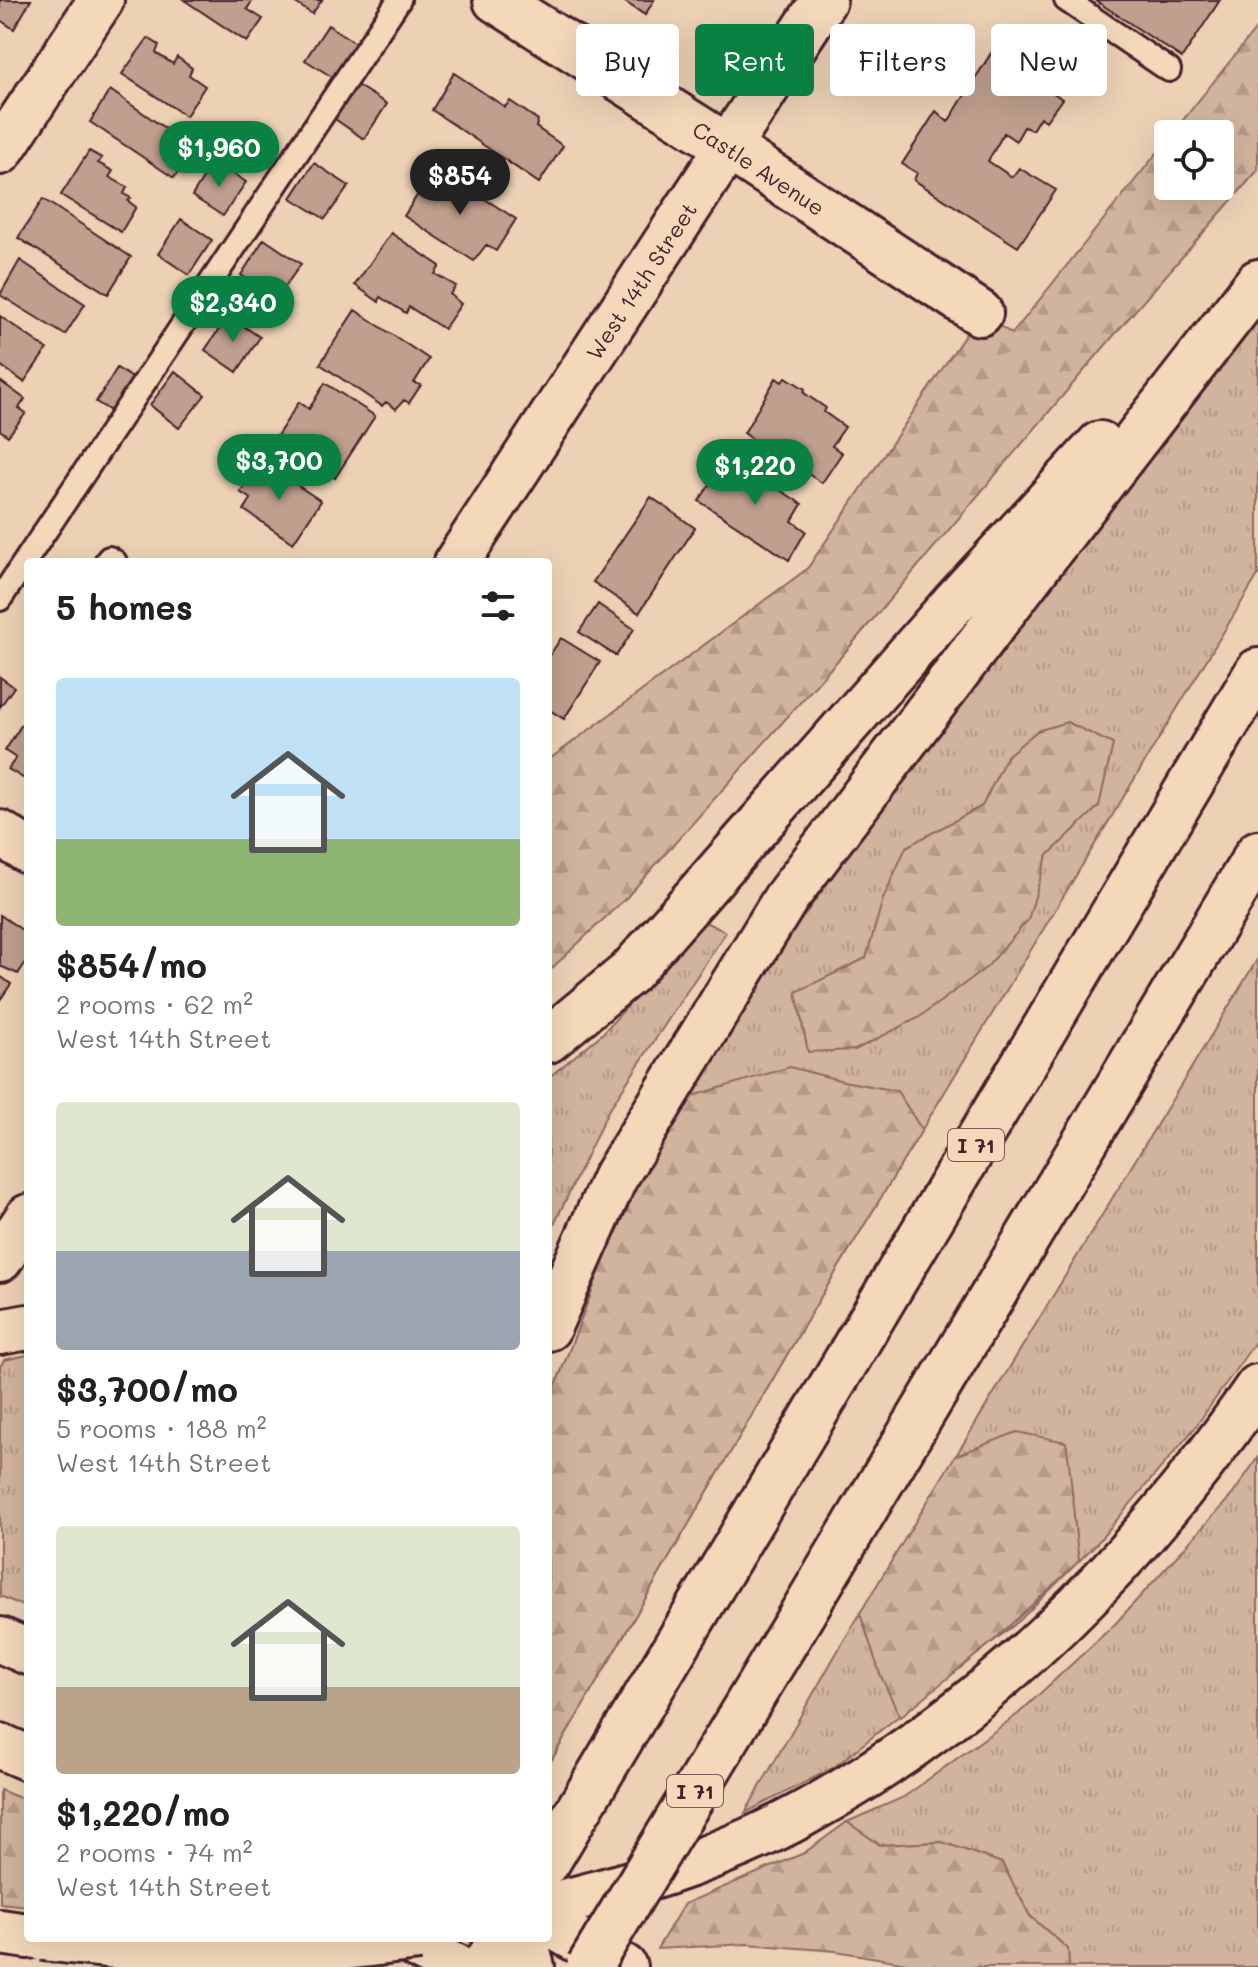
<!DOCTYPE html>
<html lang="en">
<head>
<meta charset="utf-8">
<style>
	body { margin:0; font-family:Mali,sans-serif; background:#f6f6f6; color:#202124; height:100vh; display:flex; flex-direction:column; font-size:30px; white-space:nowrap }
	* { box-sizing:border-box; margin:0 }
	p { font-size:26px; color:#757577 }
	.icon { flex:none; width:44px; height:44px; fill:none; stroke:currentColor; stroke-width:2; stroke-linecap:round; stroke-linejoin:round }
	.map { position:relative; flex:1; overflow:hidden }
	.details { position:absolute; left:24px; top:558px; width:528px; height:1384px; display:flex; flex-direction:column; background:#fff; border-radius:8px; box-shadow:0 8px 32px #0002 }
	.details>* { flex:none }
	.guide { position:absolute; left:576px; top:24px; width:562px; height:72px; display:flex; gap:16px }
	.fabs { position:absolute; left:1154px; top:120px; display:grid; gap:16px }
	.fabs a { display:grid; place-items:center; width:80px; height:80px; border-radius:8px; background:#fff; box-shadow:0 8px 32px #0002; font-size:40px }
	.price { position:absolute; translate:-50% -68px; padding:0 18px; border-radius:28px; background:#0b8043; color:#fff; font-size:26px; line-height:52px; filter:drop-shadow(0 2px 4px #0008) }
	.price::after { content:''; position:absolute; left:50%; top:48px; width:24px; height:18px; margin-left:-12px; background:inherit; clip-path:polygon(0 0,100% 0,50% 100%) }
	.price.current { background:#222; color:#fff }
	ul { padding:0; list-style:none }
	li { display:grid; align-content:center; gap:16px; height:424px; padding:0 32px }
	li span { display:grid; place-items:center; height:248px; border-radius:8px; color:#555 }
	li>.icon { margin-inline-start:auto }
	span .icon { width:144px; height:144px; fill:#fffc; stroke-width:1 }
	li b { font-size:34px }
	h2 { display:flex; justify-content:space-between; align-items:center; height:96px; padding:0 32px; font-size:34px }
	.pill { padding:0 28px; border-radius:8px; background:#fff; box-shadow:0 8px 32px #0002; font-size:28px; line-height:72px }
	.pill.current { background:#0b8043; color:#fff }
	.map>svg:first-child { display:block }
	.grass { fill:url(#grass-tufts); stroke:#8e6a64; stroke-width:2 }
	.forest { fill:url(#forest-firs); stroke:#8e6a64; stroke-width:2 }
	.building { fill:#bf9f8d; stroke:#4a1f2b; stroke-width:2 }
	.lines { fill:none; stroke-linecap:round; stroke-linejoin:round }
	.service-casing { stroke:#4a1f2b; stroke-width:28 }
	.minor-casing { stroke:#4a1f2b; stroke-width:50 }
	.tertiary-casing { stroke:#4a1f2b; stroke-width:50 }
	.motorway-casing { stroke:#4a1f2b; stroke-width:50 }
	.service { stroke:#f3d8ba; stroke-width:22 }
	.minor { stroke:#f3d8ba; stroke-width:44 }
	.tertiary { stroke:#f3d8ba; stroke-width:44 }
	.motorway { stroke:#f3d8ba; stroke-width:44 }
	.motorway-bridge-casing { stroke:#4a1f2b; stroke-width:50; stroke-linecap:butt }
	.motorway-bridge { stroke:#f3d8ba; stroke-width:44 }
	.labels { text-anchor:middle; dominant-baseline:central; stroke-width:7; stroke-linejoin:round; paint-order:stroke }
	.shield { fill:#f3d8ba; stroke:#7d5656; stroke-width:2 }
	.shield-label { font-size:20px; font-weight:bold; fill:#4a1f2b }
	.street-label { font-size:22px; fill:#4a1f2b; stroke:#f3d8ba }
</style>
</head>
<body>
<div class="map">
<svg width="1258" height="1967" viewBox="0 0 1258 1967">
	<defs>
		<pattern id="grass-tufts" width="24" height="20" patternUnits="userSpaceOnUse" patternTransform="scale(2)"><rect width="24" height="20" fill="#d1b49d"/><path d="M3 7l-1-3M5 7V3M7 7l1-3M15 17l-1-3M17 17v-4M19 17l1-3" fill="none" stroke="#b59a87"/></pattern>
		<pattern id="forest-firs" width="22" height="20" patternUnits="userSpaceOnUse" patternTransform="scale(2)"><rect width="22" height="20" fill="#d1b49d"/><path d="M5 1l3.5 6h-7zM16 11l3.5 6h-7z" fill="#b59a87"/></pattern>
	</defs>
	<rect width="100%" height="100%" fill="#ecd1b4"/>
	<filter id="ink" filterUnits="userSpaceOnUse"><feTurbulence type="fractalNoise" baseFrequency=".0125" numOctaves="2"/><feDisplacementMap in="SourceGraphic" scale="16" xChannelSelector="R" yChannelSelector="G"/><feConvolveMatrix kernelMatrix="1 2 1 2 8 2 1 2 1" color-interpolation-filters="sRGB"/></filter>
	<g filter="url(#ink)">
		<path class="grass" d="M 1258,320 L 1258,575 L 820,1298 L 548,1766 L 548,1406 L 622,1212 L 732,1016 L 896,788 Z
			M 705,922 L 726,932 L 608,1111 L 548,1237 L 548,1078 L 602,1034 Z
			M 1258,958 L 1258,1338 L 1194,1429 L 1098,1542 L 1019,1621 L 833,1768 L 745,1813 L 840,1647 Z
			M 28,1355 L 28,1608 L 0,1596 L 0,1367 L 4,1360 Z
			M 1258,1457 L 1258,1967 L 1069,1967 L 1068,1949 L 1030,1916 L 1002,1863 L 942,1842 L 880,1845 L 847,1822 L 904,1797 L 1018,1714 L 1115,1624 L 1233,1494 Z"/>
		<path class="forest" d="M 1258,26 L 1258,170 L 1127,320 L 846,651 L 627,897 L 548,972 L 548,756 L 551,758 L 807,569 L 980,313 L 1012,334 L 1168,139 L 1168,186 L 1220,186 L 1220,134 L 1172,134 Z
			M 1067,722 L 1113,744 L 1099,806 L 1047,856 L 1028,920 L 987,967 L 918,1018 L 855,1050 L 808,1052 L 796,992 L 866,958 L 883,899 L 906,847 L 982,806 L 1007,756 L 1037,731 Z
			M 790,1067 L 843,1081 L 897,1091 L 922,1130 L 820,1298 L 548,1766 L 548,1406 L 622,1212 L 686,1098 Z
			M 1017,1432 L 1066,1442 C 1073,1482 1073,1522 1079,1561 L 991,1643 L 900,1717 L 880,1674 L 860,1613 L 955,1456 Z
			M 0,1790 L 28,1801 L 28,1906 L 0,1903 Z
			M 847,1822 L 880,1845 L 942,1842 L 1002,1863 L 1030,1916 L 1068,1949 L 1069,1967 L 930,1967 L 836,1951 L 747,1944 L 657,1949 L 684,1904 L 804,1853 Z"/>
		<path class="building" d="M 0,0 L 31,0 L 14,29 L 0,20 Z
			M 184,0 L 253,0 L 247,9 L 263,19 L 247,42 Z
			M 291,0 L 322,0 L 312,14 Z
			M 622,0 L 654,0 L 645,15 Z
			M 1095,0 L 1220,0 L 1182,58 Z
			M 328,25 L 360,46 L 337,80 L 305,60 Z
			M 148,38 L 159,45 L 156,53 L 173,64 L 177,57 L 192,68 L 189,75 L 205,86 L 186,116 L 122,74 Z
			M 993,50 L 1062,99 L 1046,121 L 1040,117 L 1032,130 L 1024,127 L 1016,141 L 1004,133 L 988,161 L 1012,177 L 1019,168 L 1056,190 L 1018,247 L 914,180 L 917,173 L 902,164 L 936,111 L 948,122 Z
			M 454,73 L 505,107 L 510,101 L 538,120 L 536,127 L 563,146 L 539,183 L 432,110 Z
			M 355,84 L 387,104 L 364,139 L 332,117 Z
			M 110,90 L 195,149 L 174,178 L 90,122 Z
			M 89,151 L 102,158 L 98,163 L 113,171 L 109,177 L 127,187 L 124,194 L 131,198 L 128,201 L 136,207 L 121,232 L 61,195 Z
			M 214,161 L 246,182 L 223,216 L 192,196 Z
			M 314,163 L 349,186 L 325,219 L 291,198 Z
			M 443,172 L 516,219 L 496,251 L 486,245 L 474,261 L 404,216 L 420,191 L 427,196 Z
			M 43,199 L 131,257 L 108,294 L 18,238 Z
			M 181,219 L 212,240 L 189,275 L 158,254 Z
			M 391,233 L 440,266 L 435,274 L 456,286 L 450,294 L 461,304 L 444,329 L 409,307 L 406,313 L 380,297 L 379,302 L 355,285 Z
			M 264,239 L 301,264 L 276,299 L 241,275 Z
			M 20,260 L 85,304 L 65,335 L 0,295 Z
			M 355,310 L 429,359 L 414,383 L 421,385 L 409,403 L 404,400 L 396,409 L 386,402 L 382,406 L 320,364 Z
			M 0,316 L 47,349 L 24,382 L 0,365 Z
			M 228,316 L 260,337 L 237,372 L 205,350 Z
			M 117,368 L 134,379 L 114,413 L 96,402 Z
			M 175,371 L 205,395 L 179,428 L 150,405 Z
			M 786,377 L 805,389 L 804,393 L 826,408 L 824,412 L 845,427 L 832,446 L 842,453 L 822,483 L 794,465 L 791,469 L 767,453 L 769,451 L 744,433 L 776,378 L 782,382 Z
			M 0,381 L 25,399 L 19,408 L 26,413 L 8,436 L 0,430 Z
			M 325,383 L 375,416 L 335,478 L 275,439 L 299,402 L 309,409 Z
			M 728,457 L 802,504 L 792,521 L 806,531 L 789,560 L 699,501 Z
			M 261,461 L 321,501 L 293,543 L 244,510 L 251,499 L 240,492 Z
			M 651,497 L 695,528 L 639,613 L 593,582 Z
			M 598,604 L 634,629 L 616,656 L 579,632 Z
			M 561,638 L 600,662 L 564,719 L 548,709 L 548,658 Z
			M 0,677 L 14,687 L 0,707 Z
			M 22,724 L 28,728 L 28,781 L 8,769 L 16,758 L 5,751 Z
			M 0,915 L 28,934 L 28,959 L 18,974 L 0,966 Z
			M 0,976 L 11,984 L 0,1000 Z"/>
		<g class="lines">
			<defs>
				<path id="service" d="M 1066,0 L 1169,70
					M 106,562 L 109,558 L 115,562
					M 0,599 L 399,0"/>
				<g id="minor">
					<path id="s1" d="M 496,0 L 728,147 L 980,313"/>
					<path d="M 0,152 L 101,0"/>
					<path d="M 0,833 L 28,851"/>
				</g>
				<g id="tertiary">
					<path id="s2" d="M 457,562 L 824,0"/>
					<path d="M 0,1259 L 28,1217"/>
				</g>
				<path id="motorway" d="M 548,1040 L 629,973 L 953,604 L 1100,444
					M 548,1328 L 614,1179 L 786,898 L 1050,550 L 1258,282
					M 0,1332 L 28,1327
					M 802,1614 L 1258,853
					M 0,1640 L 28,1652
					M 0,1746 L 28,1758
					M 548,1861 L 1258,671
					M 548,1906 C 635,1885 725,1857 803,1814 C 988,1713 1139,1560 1258,1387
					M 548,1923 L 624,1967
					M 0,1932 L 28,1936
					M 402,1938 L 456,1967
					M 524,1938 L 532,1967
					M 484,1967 L 502,1938"/>
			</defs>
			<use href="#service" class="service-casing"/>
			<use href="#minor" class="minor-casing"/>
			<use href="#tertiary" class="tertiary-casing"/>
			<use href="#motorway" class="motorway-casing"/>
			<use href="#service" class="service"/>
			<use href="#minor" class="minor"/>
			<use href="#tertiary" class="tertiary"/>
			<use href="#motorway" class="motorway"/>
			<defs>
				<path id="motorway-bridge" d="M 43,1938 L 150,1950 L 304,1952 L 419,1938
					M 589,1967 L 802,1614"/>
			</defs>
			<use href="#motorway-bridge" class="motorway-bridge-casing"/>
			<use href="#motorway-bridge" class="motorway-bridge"/>
		</g>
	</g>
	<g class="labels">
		<g class="shield">
			<rect x="948" y="1129" width="56" height="32" rx="6"/>
			<rect x="667" y="1775" width="56" height="32" rx="6"/>
		</g>
		<g class="shield-label">
			<text x="976" y="1145">I 71</text>
			<text x="695" y="1791">I 71</text>
		</g>
		<g class="street-label">
			<text stroke="none"><textPath href="#s1" startOffset="312">Castle Avenue</textPath></text>
			<text stroke="none"><textPath href="#s2" startOffset="336">West 14th Street</textPath></text>
		</g>
	</g>
</svg>
<div class="fabs">
<a><svg class="icon" aria-label="locate" viewBox="0 0 24 24"><circle cx="12" cy="12" r="6"/><path d="M12 2v4M12 18v4M2 12h4M18 12h4"/></svg></a>
</div>
<b class="price" style="left:219px;top:189px">$1,960</b>
<b class="price current" style="left:460px;top:217px">$854</b>
<b class="price" style="left:233px;top:344px">$2,340</b>
<b class="price" style="left:279px;top:502px">$3,700</b>
<b class="price" style="left:755px;top:507px">$1,220</b>
<div class="guide">
<a class="pill">Buy</a>
<a class="pill current">Rent</a>
<a class="pill">Filters</a>
<a class="pill">New</a>
</div>
<section class="details">
<h2>5 homes<svg class="icon" aria-label="filters" viewBox="0 0 24 24"><path d="M4 7h16M4 17h16"/><circle cx="9" cy="7" r="2"/><circle cx="15" cy="17" r="2"/></svg></h2>
<ul>
<li><span style="background:linear-gradient(#bfe0f5 65%,#8fb573 0)"><svg class="icon" aria-label="home" viewBox="0 0 24 24"><path d="M3 11l9-7 9 7M6 9v11h12V9"/></svg></span><div><b>$854/mo</b><p>2 rooms · 62 m²</p><p>West 14th Street</p></div></li>
<li><span style="background:linear-gradient(#dfe7d0 60%,#9aa5b1 0)"><svg class="icon" aria-label="home" viewBox="0 0 24 24"><path d="M3 11l9-7 9 7M6 9v11h12V9"/></svg></span><div><b>$3,700/mo</b><p>5 rooms · 188 m²</p><p>West 14th Street</p></div></li>
<li><span style="background:linear-gradient(#dfe7d0 65%,#b9a48a 0)"><svg class="icon" aria-label="home" viewBox="0 0 24 24"><path d="M3 11l9-7 9 7M6 9v11h12V9"/></svg></span><div><b>$1,220/mo</b><p>2 rooms · 74 m²</p><p>West 14th Street</p></div></li>
</ul>
</section>
</div>
</body>
</html>
